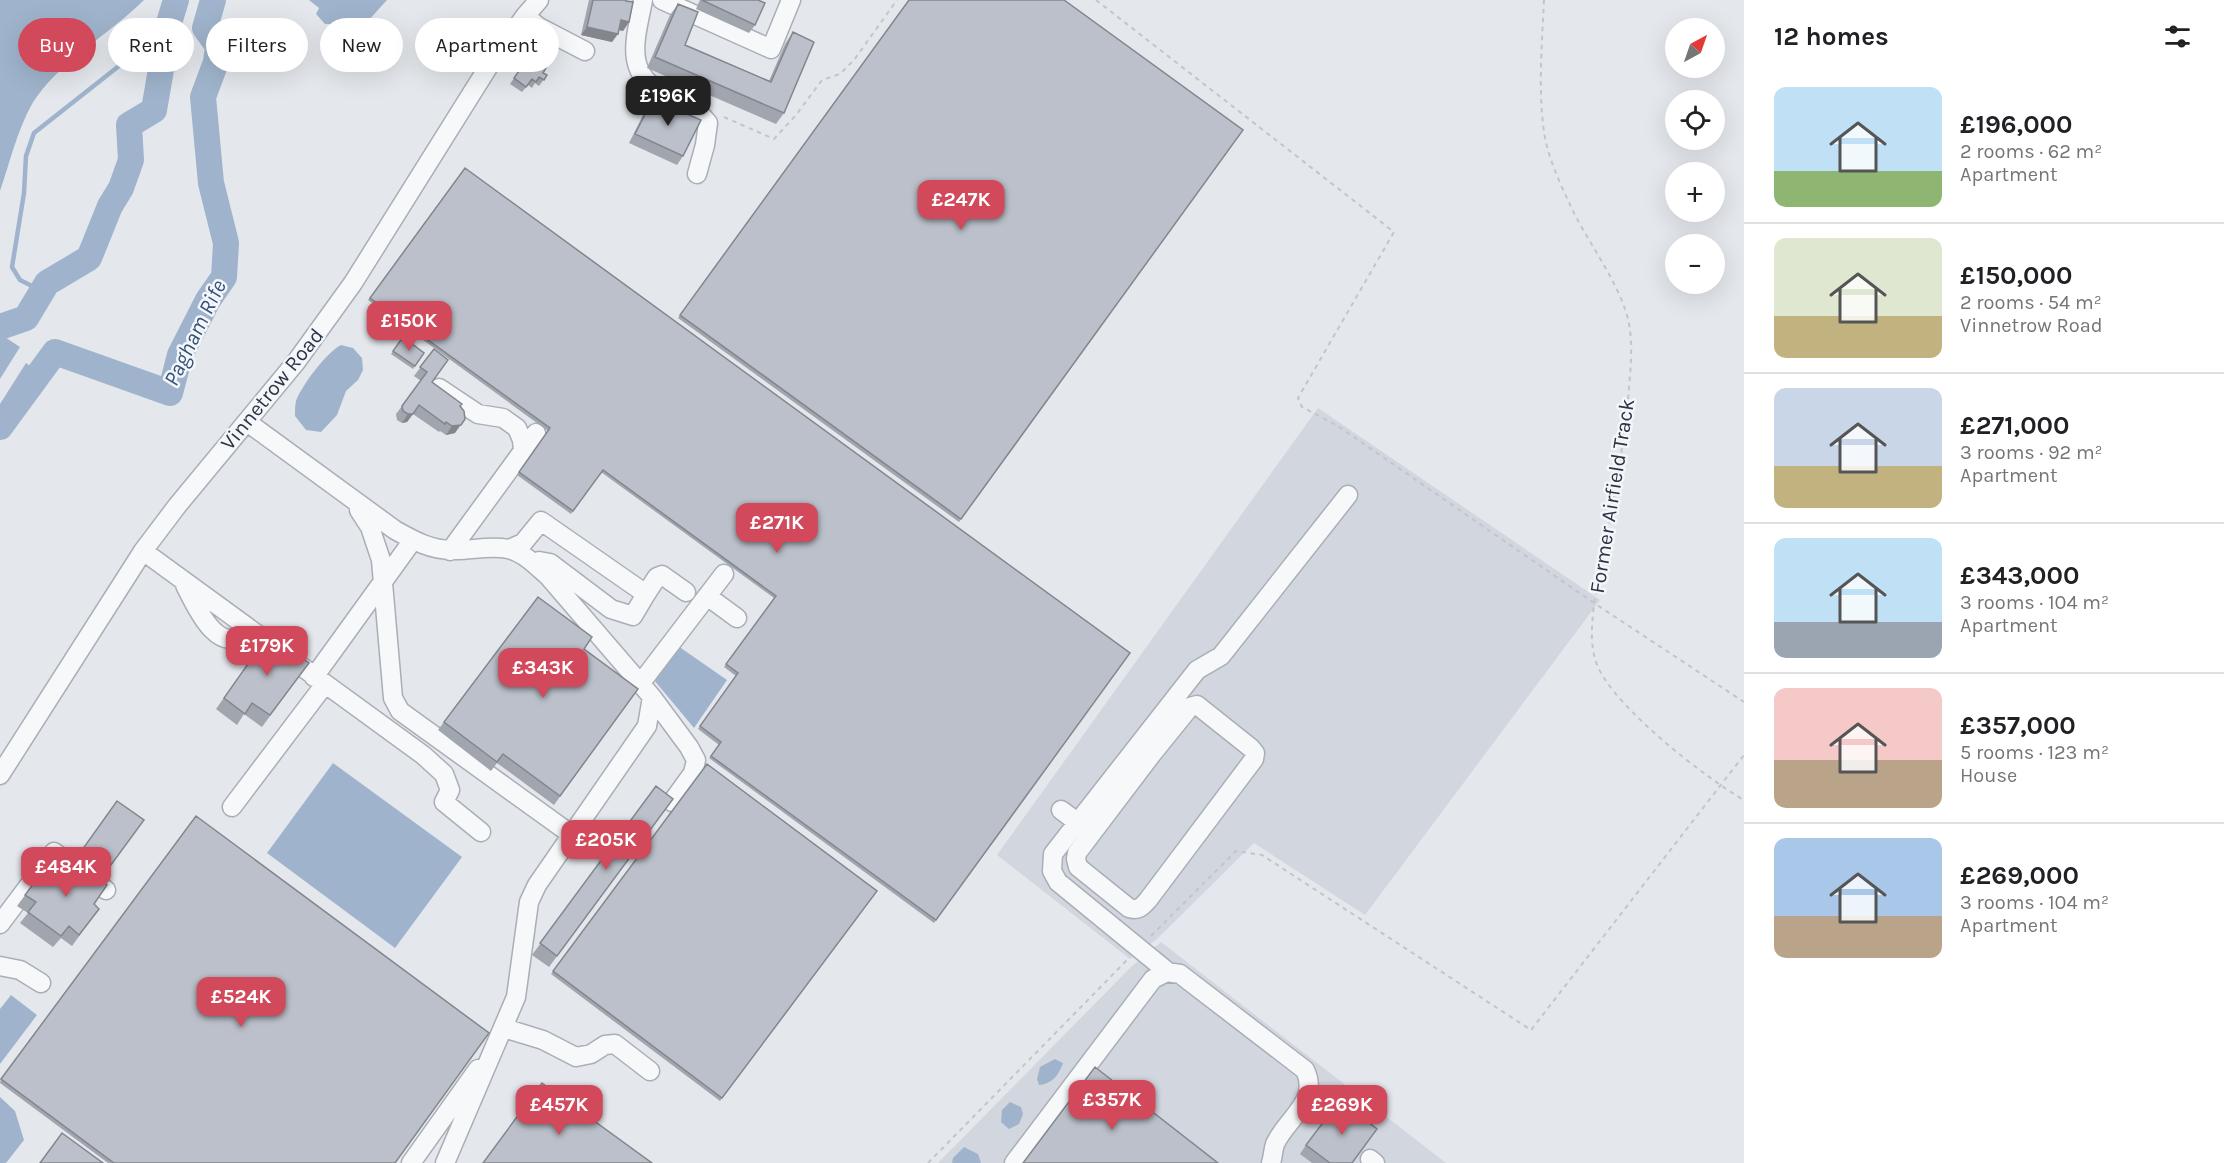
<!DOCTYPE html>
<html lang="en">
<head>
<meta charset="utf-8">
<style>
	body { margin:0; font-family:Karla,sans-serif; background:#f2f2f2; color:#202124; height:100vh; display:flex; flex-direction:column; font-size:22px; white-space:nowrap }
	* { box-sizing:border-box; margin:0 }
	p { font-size:20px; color:#757577 }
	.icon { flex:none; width:33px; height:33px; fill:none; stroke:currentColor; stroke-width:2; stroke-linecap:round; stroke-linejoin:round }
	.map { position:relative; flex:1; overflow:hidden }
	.sheet { display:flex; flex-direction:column; background:#fff; width:480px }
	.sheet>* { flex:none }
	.top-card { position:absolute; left:18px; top:18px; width:570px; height:54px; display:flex; gap:12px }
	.needle { width:39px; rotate:40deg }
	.controls { position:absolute; left:1665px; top:18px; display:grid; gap:12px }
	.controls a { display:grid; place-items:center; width:60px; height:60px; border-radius:50%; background:#fff; box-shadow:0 6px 24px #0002; font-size:30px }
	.price { position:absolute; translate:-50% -51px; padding:0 14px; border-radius:12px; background:#d1495b; color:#fff; font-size:20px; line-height:39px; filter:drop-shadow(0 2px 3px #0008) }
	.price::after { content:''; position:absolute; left:50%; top:36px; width:18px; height:14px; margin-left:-9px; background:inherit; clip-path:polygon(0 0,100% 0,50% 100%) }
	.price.on { background:#222; color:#fff }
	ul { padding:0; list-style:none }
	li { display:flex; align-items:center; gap:18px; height:150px; padding:0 30px }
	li+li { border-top:2px solid #e0e0e0 }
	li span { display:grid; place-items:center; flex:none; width:168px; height:120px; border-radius:12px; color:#555 }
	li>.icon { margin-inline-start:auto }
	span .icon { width:72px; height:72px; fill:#fffc; stroke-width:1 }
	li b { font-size:26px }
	h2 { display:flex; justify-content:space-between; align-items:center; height:72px; padding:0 30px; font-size:26px }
	.pill { padding:0 21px; border-radius:27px; background:#fff; box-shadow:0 6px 24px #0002; font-size:21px; line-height:54px }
	.pill.on { background:#d1495b; color:#fff }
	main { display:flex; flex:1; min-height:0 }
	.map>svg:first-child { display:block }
	.built { fill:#d2d6de }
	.water { fill:#9fb4cc }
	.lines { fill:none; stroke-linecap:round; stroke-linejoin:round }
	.stream { stroke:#9fb4cc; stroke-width:4.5 }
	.river { stroke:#9fb4cc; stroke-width:26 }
	.minor-casing { stroke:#a9aeb7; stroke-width:21 }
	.path { stroke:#c2c5cb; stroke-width:2; stroke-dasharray:4.5 4.5; stroke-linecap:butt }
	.minor { stroke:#f7f8fa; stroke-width:18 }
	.wall { fill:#a1a5ae }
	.shaded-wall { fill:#83868d }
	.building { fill:#bbc0ca; stroke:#83868d; stroke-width:1.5 }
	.labels { text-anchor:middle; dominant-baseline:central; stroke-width:5; stroke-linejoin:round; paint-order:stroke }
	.street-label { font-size:21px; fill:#2b3445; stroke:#f4f6f9 }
	.water-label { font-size:22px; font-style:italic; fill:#34527a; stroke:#f4f6f9 }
</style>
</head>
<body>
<main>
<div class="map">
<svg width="1744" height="1163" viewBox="0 0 1744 1163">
	<rect width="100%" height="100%" fill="#e4e7ec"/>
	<path class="built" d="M 1318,408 L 1600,600 L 1365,915 L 1254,843 L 1157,939 L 1130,959 L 997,855 Z
		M 1161,942 L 1446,1163 L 938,1163 L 1132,966 Z"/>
	<path class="water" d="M 0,0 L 144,0 C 110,34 57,63 32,104 C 17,131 10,162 0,191 Z
		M 309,0 L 387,0 L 347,44 L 331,24 L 325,24 L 316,14 L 319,8 Z
		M 0,334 L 20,347 L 0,379 Z
		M 341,345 L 353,348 L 362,358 L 363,370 L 358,380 L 346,391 L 337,415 L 321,432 L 306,430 L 295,416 C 295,411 295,405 296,401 C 302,385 327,352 341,345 Z
		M 26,363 L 39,372 L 0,427 L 0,404 Z
		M 678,646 L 727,680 L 694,728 L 654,680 Z
		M 333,763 L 462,857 L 395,948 L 267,853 Z
		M 11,995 L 37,1015 L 0,1064 L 0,1009 Z
		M 1055,1059 L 1063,1063 C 1059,1075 1052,1084 1039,1085 L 1037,1079 L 1040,1067 Z
		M 0,1097 L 15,1111 L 24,1140 L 6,1163 L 0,1163 Z
		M 1010,1102 L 1021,1107 L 1023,1114 L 1019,1124 L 1009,1129 L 1001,1122 L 1002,1110 Z
		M 964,1147 L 978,1154 L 981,1163 L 952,1163 L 953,1158 Z"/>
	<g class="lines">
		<path class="stream" d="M 42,291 L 20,280 L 12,267 L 24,193 L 26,156 L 34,133 L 124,62 L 169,23"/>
		<path class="river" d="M 0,327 L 26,318 L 47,283 L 89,258 L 110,206 L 121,188 L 131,160 L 129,125 L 154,110 L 169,23 L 176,0
			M 0,427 L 55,352 L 170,393 L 180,355 L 208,300 L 224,277 L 226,243 L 211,183 L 203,97 L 216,62 L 218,46 L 205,28 L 213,0"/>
		<defs>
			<path id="minor" d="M 643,0 C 636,38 622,74 666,94 C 685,103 694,106 708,123 L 705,145 L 697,174
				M 662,0 L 771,49 L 791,0
				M 525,16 L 539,27 L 585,51
				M 439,388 L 478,414 L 503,418 L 517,428 L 522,440 L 523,451
				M 247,422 L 395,530 C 413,540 430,550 452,550 C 470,551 489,545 508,549 C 523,552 535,565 547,575 L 652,697 L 689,747 L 696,760 L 693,773 L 672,802
				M 359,510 L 370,527 L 381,560 L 393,698 L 400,711 L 572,835
				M 509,549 L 523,543 L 541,521 L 646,594 L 633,616 L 611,609 L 550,563 L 539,561
				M 143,551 L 423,755 L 444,774 L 450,790 L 444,802 L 481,832
				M 450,551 L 536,433
				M 185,585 C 196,607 220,661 248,629
				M 646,594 L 657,577 L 662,575 L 686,592
				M 707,596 L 737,618
				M 314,677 L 413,540
				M 640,684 L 724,574
				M 1139,744 L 1152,754 L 1190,707 L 1197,705 L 1251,748 L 1255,753 L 1254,759 L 1148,900 C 1142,907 1138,911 1129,908 L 1078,867 L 1076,859 L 1077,853 L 1152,754
				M 0,775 L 143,551 L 177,506 L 296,362 L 353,283 L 492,61 L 525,16 L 539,0
				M 232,807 L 325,684
				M 1061,810 L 1077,822
				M 0,924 L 54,852 L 106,890
				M 0,966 L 20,970 L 41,983
				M 1168,972 L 1058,882 L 1052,871 L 1053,854 L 1197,670 L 1221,656 L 1348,495
				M 504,1028 L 543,1040 L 576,1057 L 591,1054 L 605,1045 L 615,1044 L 650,1071
				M 1370,1159 L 1375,1163
				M 411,1163 L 478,1069
				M 445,1163 L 516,997 L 529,902 L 537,885 L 647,726 L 652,697
				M 1014,1163 L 1153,979 L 1167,972 L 1180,974 L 1305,1070 C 1320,1101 1287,1118 1275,1144 C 1273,1150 1273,1157 1271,1163"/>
		</defs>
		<use href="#minor" class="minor-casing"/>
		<path class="path" d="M 1096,0 L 1394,232 L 1298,398 L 1302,407 L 1338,426 L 1594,603 L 1744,702
			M 1544,0 C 1542,43 1538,89 1544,132 C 1548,159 1561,185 1572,209 C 1589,244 1618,281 1628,319 C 1634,345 1630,373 1628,400 C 1621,469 1607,535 1594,603 C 1592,625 1589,646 1598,667 C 1616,708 1704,777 1744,800
			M 724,117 L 774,139 L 796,115 L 822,80 L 840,74 L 854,60 L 897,0
			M 1151,936 L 1236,851 L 1262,855 L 1531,1030 L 1744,755
			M 928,1163 L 1128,959"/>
		<use href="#minor" class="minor"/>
	</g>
	<path class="wall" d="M 589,0 L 626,0 L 629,22 L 623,31 L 619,30 L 612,42 L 581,35 Z
		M 700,0 L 758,0 L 755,25 L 749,33 L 696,9 Z
		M 909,0 L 1243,130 L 959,522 L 678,318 Z
		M 678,4 L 685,45 L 769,81 L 785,44 L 793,32 L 784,113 L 776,124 L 647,68 L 670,15 Z
		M 532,52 L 541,65 L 543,73 L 547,75 L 539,86 L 535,83 L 532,88 L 528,85 L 522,92 L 510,84 Z
		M 653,99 L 683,156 L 677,165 L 629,143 L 647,107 Z
		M 465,168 L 1130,653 L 934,923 L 709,758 L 719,745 L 698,729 L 736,676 L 724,667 L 774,598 L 601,472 L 571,514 L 517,475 L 548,431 L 368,300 Z
		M 403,337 L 424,353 L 413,369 L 391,354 Z
		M 434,349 L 432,383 L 460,406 L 455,433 L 446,435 L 440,431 L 439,432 L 413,414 L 407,422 L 402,423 L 397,420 L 396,414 L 421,381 L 414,376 Z
		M 269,634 L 309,663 L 262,727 L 244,714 L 237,725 L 216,709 Z
		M 584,649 L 638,689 L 554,805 L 497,763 L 491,771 L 438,730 L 444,722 Z
		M 707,764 L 877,891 L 720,1101 L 551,974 Z
		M 656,786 L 673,799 L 549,967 L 532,955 Z
		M 117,801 L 144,820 L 102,877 L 76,859 Z
		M 46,867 L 99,909 L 72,946 L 61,938 L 53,947 L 20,923 L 28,913 L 17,906 Z
		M 1,1079 L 395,1163 L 108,1163 L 0,1083 Z
		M 1306,1145 L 1352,1163 L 1312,1163 L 1300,1154 Z"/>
	<path class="shaded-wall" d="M 621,20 L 629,22 L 623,31 L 615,29 Z
		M 587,27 L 618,34 L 612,42 L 581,35 Z
		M 408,414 L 413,414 L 407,422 L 402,423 Z
		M 465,419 L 455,433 L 446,435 L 452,426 Z"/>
	<path class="building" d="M 593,0 L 626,0 L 626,1 L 633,2 L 629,22 L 621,20 L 618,34 L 587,27 Z
		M 702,0 L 758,0 L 765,3 L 755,25 Z
		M 909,0 L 1064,0 L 1243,130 L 961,519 L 680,315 Z
		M 678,4 L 698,12 L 685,45 L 771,82 L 793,32 L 814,42 L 784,113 L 655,57 Z
		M 532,52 L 544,60 L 541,65 L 546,68 L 543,73 L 547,75 L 544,80 L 539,77 L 536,82 L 532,79 L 526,87 L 514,78 Z
		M 653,99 L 701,120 L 683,156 L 635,134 Z
		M 465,168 L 1130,653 L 936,920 L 711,756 L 721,742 L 700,726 L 738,673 L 726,664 L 776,596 L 603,470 L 573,511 L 519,472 L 550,428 L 370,298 Z
		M 403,337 L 424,353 L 415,366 L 393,351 Z
		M 434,349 L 448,360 L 432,382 L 462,404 L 460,406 L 464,411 L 465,419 L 461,425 L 452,426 L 446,422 L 445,424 L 419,405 L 413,414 L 408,414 L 403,411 L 402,406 L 427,372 L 420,367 Z
		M 538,597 L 592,637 L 584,649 L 638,689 L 560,796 L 503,754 L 497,762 L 444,722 Z
		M 269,634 L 309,663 L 270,715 L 252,703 L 245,714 L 224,698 Z
		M 707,764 L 877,891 L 722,1098 L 553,971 Z
		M 656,786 L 673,799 L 557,956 L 540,943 Z
		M 117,801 L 144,820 L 108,869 L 82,850 Z
		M 196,816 L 489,1033 L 395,1163 L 114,1163 L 1,1079 Z
		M 70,857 L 107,885 L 94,904 L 99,909 L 79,935 L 69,926 L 61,936 L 28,912 L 36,902 L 25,895 L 46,867 L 56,876 Z
		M 1095,1067 L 1218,1163 L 1023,1163 Z
		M 542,1083 L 652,1163 L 483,1163 Z
		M 1340,1100 L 1377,1129 L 1352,1163 L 1330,1163 L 1306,1145 Z
		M 62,1133 L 103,1163 L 40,1163 Z"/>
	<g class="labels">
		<g class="street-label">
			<text transform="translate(272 389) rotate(-51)">Vinnetrow Road</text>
			<text transform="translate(1612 496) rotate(-81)">Former Airfield Track</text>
		</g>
		<g class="water-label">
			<text transform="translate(195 333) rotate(-64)">Pagham Rife</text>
		</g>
	</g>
</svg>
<div class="controls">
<a><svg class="needle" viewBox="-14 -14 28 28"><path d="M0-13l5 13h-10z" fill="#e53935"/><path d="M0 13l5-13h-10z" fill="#757577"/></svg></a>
<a><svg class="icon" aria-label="locate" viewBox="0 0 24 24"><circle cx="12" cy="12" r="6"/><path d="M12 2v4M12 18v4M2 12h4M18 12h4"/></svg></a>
<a>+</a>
<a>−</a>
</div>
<b class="price on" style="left:668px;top:127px">£196K</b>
<b class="price" style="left:961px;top:231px">£247K</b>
<b class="price" style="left:409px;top:352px">£150K</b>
<b class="price" style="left:777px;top:554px">£271K</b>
<b class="price" style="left:267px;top:677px">£179K</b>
<b class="price" style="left:543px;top:699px">£343K</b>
<b class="price" style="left:606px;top:871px">£205K</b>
<b class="price" style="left:66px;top:898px">£484K</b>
<b class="price" style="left:241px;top:1028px">£524K</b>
<b class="price" style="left:1112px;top:1131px">£357K</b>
<b class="price" style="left:559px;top:1136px">£457K</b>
<b class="price" style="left:1342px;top:1136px">£269K</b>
<div class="top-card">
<a class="pill on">Buy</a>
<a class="pill">Rent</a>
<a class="pill">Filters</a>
<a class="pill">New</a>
<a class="pill">Apartment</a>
</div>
</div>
<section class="sheet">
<h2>12 homes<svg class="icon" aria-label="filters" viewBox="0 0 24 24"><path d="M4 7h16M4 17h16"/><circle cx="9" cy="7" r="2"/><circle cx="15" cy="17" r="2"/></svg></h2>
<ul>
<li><span style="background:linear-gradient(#bfe0f5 70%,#8fb573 0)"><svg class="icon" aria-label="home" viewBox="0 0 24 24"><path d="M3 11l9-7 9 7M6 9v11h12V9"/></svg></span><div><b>£196,000</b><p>2 rooms · 62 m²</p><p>Apartment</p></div></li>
<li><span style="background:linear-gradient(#dfe7d0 65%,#c2b280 0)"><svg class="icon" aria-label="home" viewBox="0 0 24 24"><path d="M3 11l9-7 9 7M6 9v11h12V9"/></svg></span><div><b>£150,000</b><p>2 rooms · 54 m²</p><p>Vinnetrow Road</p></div></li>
<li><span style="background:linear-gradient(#c9d6e8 65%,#c2b280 0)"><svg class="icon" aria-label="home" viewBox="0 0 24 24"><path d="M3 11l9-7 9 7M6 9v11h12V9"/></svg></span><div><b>£271,000</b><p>3 rooms · 92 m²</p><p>Apartment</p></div></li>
<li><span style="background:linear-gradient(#bfe0f5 70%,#9aa5b1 0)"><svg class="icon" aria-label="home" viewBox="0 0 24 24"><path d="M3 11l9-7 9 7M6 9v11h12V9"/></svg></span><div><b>£343,000</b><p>3 rooms · 104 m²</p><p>Apartment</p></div></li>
<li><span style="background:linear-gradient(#f6c9c9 60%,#b9a48a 0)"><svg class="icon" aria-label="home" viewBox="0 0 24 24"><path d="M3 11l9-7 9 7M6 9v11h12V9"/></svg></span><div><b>£357,000</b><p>5 rooms · 123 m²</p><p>House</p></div></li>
<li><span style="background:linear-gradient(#a9c7e8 65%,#b9a48a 0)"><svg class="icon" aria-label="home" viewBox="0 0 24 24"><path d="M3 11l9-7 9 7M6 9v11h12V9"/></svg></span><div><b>£269,000</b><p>3 rooms · 104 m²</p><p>Apartment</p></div></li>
</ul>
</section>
</main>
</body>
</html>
